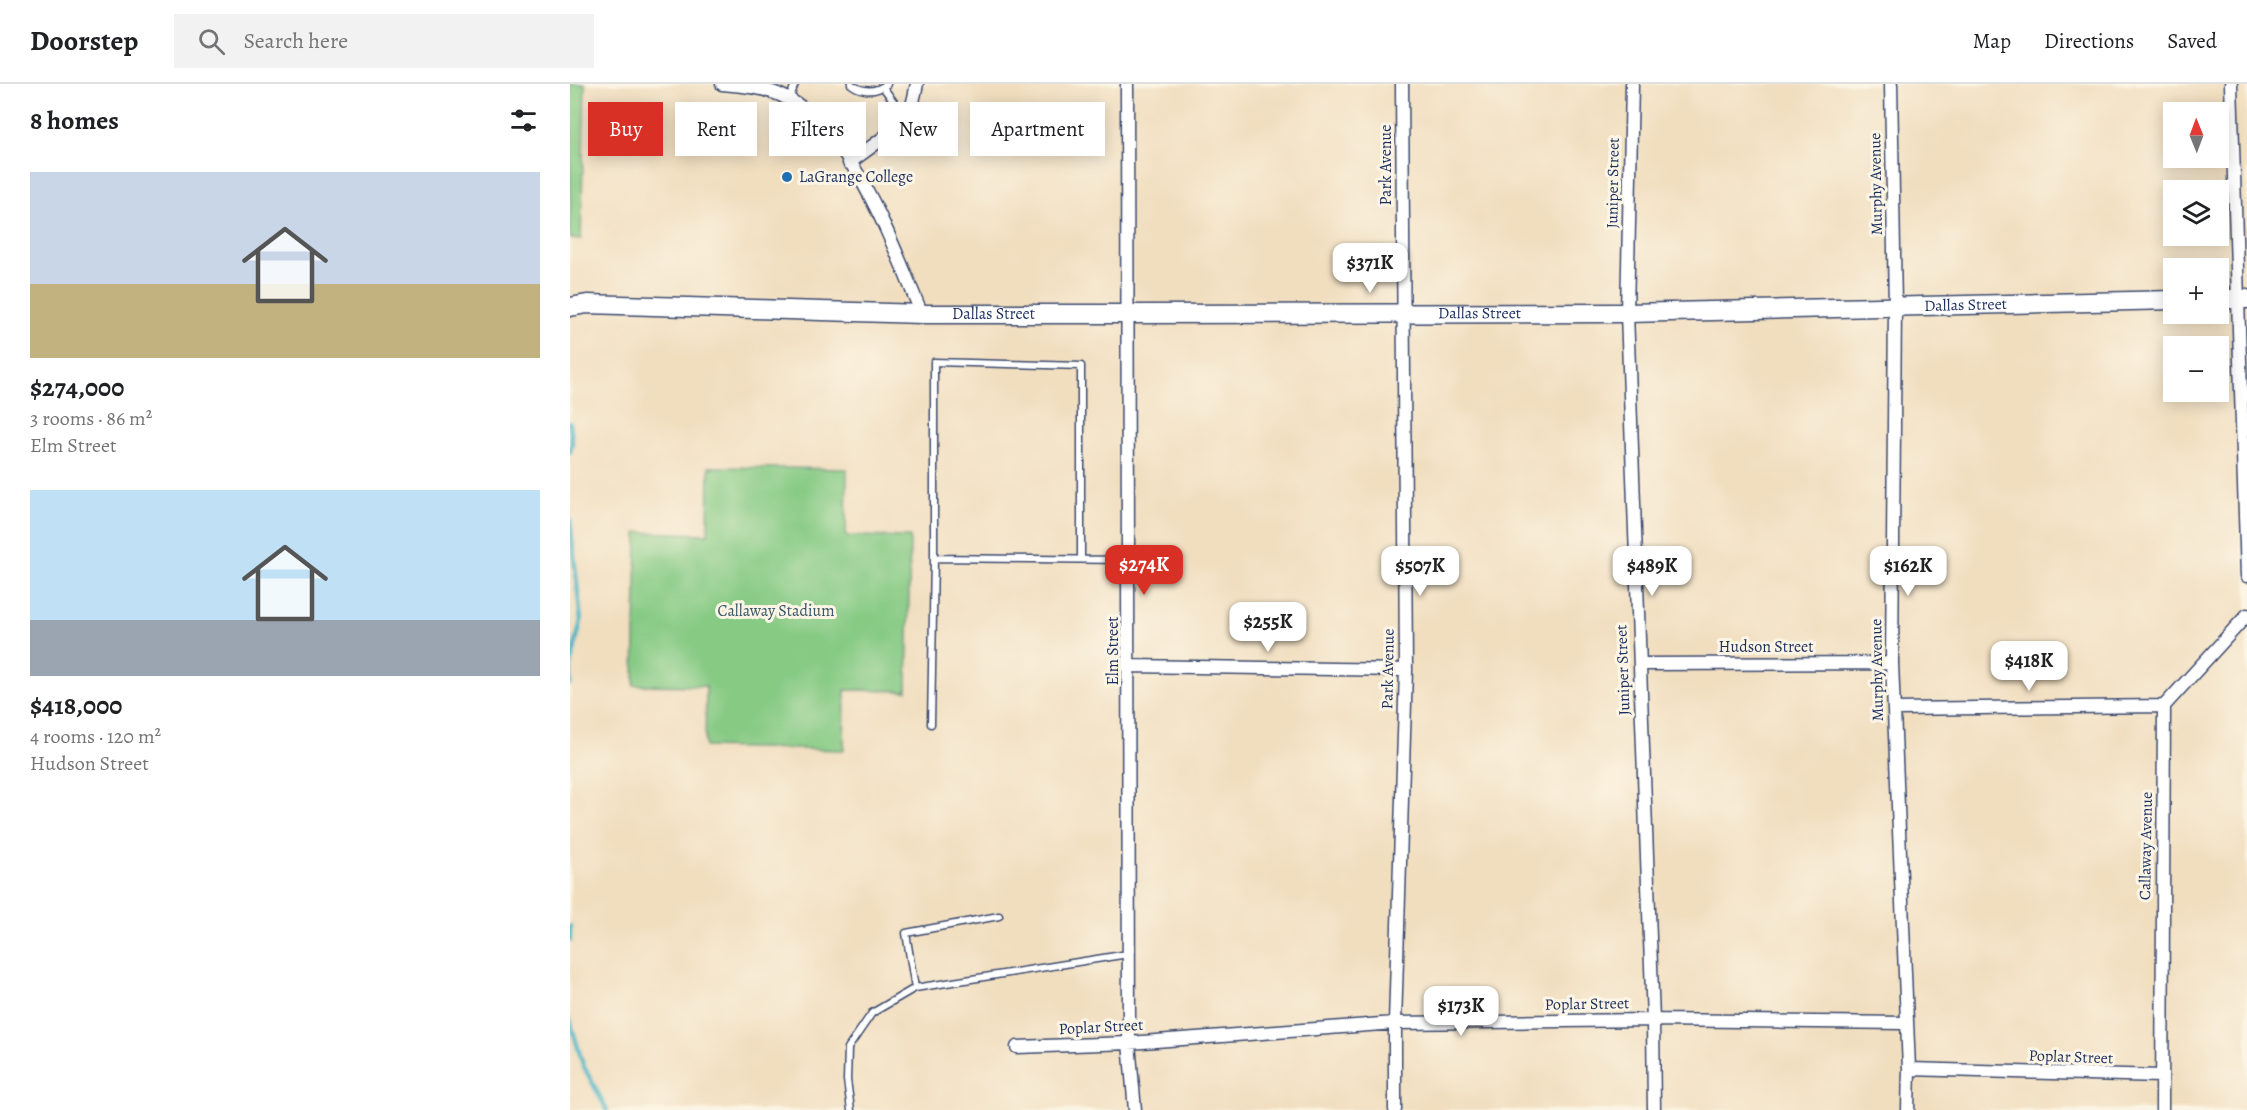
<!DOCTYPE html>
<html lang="en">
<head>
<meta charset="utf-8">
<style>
	body { margin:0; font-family:Alegreya,serif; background:#f2f2f2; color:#202124; height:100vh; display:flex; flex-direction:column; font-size:22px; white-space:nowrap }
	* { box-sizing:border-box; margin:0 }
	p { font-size:20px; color:#757577 }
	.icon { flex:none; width:33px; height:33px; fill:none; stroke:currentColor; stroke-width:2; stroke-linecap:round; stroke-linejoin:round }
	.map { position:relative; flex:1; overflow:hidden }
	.panel { display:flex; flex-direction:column; background:#fff; width:570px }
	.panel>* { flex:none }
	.top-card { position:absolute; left:18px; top:18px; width:570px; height:54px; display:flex; gap:12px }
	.needle { width:39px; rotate:359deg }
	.tools { position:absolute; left:1593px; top:18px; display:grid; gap:12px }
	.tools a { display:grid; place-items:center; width:66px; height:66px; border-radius:0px; background:#fff; box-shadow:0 3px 15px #0003; font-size:30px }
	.price { position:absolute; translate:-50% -51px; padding:0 14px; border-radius:12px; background:#fff; color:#222; font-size:20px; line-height:39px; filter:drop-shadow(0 2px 3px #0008) }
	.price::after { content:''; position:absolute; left:50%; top:36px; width:18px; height:14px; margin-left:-9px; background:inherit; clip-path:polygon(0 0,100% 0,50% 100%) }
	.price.selected { background:#d93025; color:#fff }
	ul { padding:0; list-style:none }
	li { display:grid; align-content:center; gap:12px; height:318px; padding:0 30px }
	li span { display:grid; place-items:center; height:186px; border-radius:0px; color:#555 }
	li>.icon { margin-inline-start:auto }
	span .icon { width:108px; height:108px; fill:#fffc; stroke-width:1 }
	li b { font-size:26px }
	h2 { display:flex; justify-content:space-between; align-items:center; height:72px; padding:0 30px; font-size:26px }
	.tag { padding:0 21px; border-radius:0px; background:#fff; box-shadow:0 3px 15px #0003; font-size:21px; line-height:54px }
	.tag.selected { background:#d93025; color:#fff }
	header { display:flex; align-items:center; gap:36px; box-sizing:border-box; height:84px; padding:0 30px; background:#fff; border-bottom:2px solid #e0e0e0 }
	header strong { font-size:28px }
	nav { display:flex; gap:33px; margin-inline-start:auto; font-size:21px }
	.search { width:420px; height:54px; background:#f2f2f2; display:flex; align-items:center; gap:15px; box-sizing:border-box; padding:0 21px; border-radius:0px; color:#757577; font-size:22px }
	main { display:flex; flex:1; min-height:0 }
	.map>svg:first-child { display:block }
	.green { fill:#86ca84; stroke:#507c71; stroke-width:1.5 }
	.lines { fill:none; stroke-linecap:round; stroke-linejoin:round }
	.stream { stroke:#4bb6c8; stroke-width:4.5 }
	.lane-casing { stroke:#3b496d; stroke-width:9 }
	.street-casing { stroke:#3b496d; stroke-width:15 }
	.secondary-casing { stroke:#3b496d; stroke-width:21 }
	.lane { stroke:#fff; stroke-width:6 }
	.street { stroke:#fff; stroke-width:12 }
	.secondary { stroke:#fff; stroke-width:18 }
	.poi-dot { fill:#1f6fb2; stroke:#fcf5e5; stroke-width:2 }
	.labels { text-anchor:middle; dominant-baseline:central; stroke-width:6; stroke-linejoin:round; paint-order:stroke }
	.street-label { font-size:16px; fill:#1b2f5e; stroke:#fcf5e5 }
	.poi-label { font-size:16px; fill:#1b2f5e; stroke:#fcf5e5; text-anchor:start }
	.park-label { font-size:16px; fill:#365668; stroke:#fcf5e5 }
</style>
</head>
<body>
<header>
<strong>Doorstep</strong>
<div class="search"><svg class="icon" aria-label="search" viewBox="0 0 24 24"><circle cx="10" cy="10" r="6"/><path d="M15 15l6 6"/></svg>Search here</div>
<nav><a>Map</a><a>Directions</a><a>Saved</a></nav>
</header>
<main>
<section class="panel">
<h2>8 homes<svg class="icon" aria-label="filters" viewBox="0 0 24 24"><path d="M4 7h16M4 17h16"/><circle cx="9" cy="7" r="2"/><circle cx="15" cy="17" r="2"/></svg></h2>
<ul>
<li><span style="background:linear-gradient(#c9d6e8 60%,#c2b280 0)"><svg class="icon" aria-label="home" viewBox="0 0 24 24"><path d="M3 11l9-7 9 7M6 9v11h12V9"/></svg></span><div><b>$274,000</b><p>3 rooms · 86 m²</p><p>Elm Street</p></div></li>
<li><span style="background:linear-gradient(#bfe0f5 70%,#9aa5b1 0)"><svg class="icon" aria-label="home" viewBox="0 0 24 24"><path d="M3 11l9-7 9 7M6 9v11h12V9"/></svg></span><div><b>$418,000</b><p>4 rooms · 120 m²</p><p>Hudson Street</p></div></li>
</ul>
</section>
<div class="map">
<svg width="1677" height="1026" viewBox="0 0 1677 1026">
	<rect width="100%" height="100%" fill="#fcf5e5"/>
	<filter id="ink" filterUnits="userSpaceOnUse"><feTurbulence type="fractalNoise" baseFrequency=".0167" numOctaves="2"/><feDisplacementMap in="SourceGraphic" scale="12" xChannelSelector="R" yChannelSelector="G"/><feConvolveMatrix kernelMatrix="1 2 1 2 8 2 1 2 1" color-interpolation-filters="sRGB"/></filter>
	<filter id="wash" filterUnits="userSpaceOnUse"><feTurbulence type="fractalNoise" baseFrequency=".008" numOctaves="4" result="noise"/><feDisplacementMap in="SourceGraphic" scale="24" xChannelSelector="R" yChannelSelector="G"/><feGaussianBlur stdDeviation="1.35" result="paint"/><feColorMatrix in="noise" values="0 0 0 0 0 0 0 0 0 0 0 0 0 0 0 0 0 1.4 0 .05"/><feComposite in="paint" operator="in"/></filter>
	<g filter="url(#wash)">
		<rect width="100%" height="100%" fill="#f1debf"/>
		<path class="green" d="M 0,0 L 15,0 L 11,155 L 0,154 Z
			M 139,383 L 277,385 L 276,452 L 340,453 L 337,607 L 275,606 L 274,666 L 135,663 L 136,602 L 64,601 L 67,448 L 138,450 Z"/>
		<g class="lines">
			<path class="stream" d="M 0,339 L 2,358 L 0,368
				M 0,436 L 11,537 L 1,580 L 0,600
				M 0,842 L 0,856
				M 0,936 L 13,981 L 37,1026"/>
		</g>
	</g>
	<g filter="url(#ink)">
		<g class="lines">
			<defs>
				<path id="lane" d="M 281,0 C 293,9 306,8 317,0
					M 313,3 L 334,32
					M 219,16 L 225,0
					M 511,475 L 511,282 L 364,278 L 364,474 L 558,476
					M 361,640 L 364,474
					M 345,904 L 336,849 L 429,832
					M 281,1026 L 277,996 L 278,964 L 302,929 L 345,904 L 558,870"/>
				<path id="street" d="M 152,0 C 171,2 192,3 210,11 C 282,41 323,163 352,230
					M 557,0 L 559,959 L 565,1026
					M 1062,0 L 1057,229 L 1083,936 L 1084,1026
					M 1321,0 L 1325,222 L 1322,579 L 1339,985 L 1338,1026
					M 1661,0 L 1677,492
					M 279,79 C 297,65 332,44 341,24 C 344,16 345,8 347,0
					M 1070,580 L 1322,579
					M 560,582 L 836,586
					M 1325,625 L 1594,622
					M 447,963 L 559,959 L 825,939 L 1083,936 L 1335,939
					M 1339,985 L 1591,992
					M 825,1026 L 825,939 L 836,586 L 832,0
					M 1592,1026 L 1594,622 L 1677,531"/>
				<g id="secondary">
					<path d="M 1648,215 L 1677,215"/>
					<path id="s1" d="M 0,223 L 17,220 L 352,230 L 557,230 L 1057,229 L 1604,216"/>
				</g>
			</defs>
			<use href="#lane" class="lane-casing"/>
			<use href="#street" class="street-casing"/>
			<use href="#secondary" class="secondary-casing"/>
			<use href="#lane" class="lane"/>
			<use href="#street" class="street"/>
			<use href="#secondary" class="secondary"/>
		</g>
	</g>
	<circle class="poi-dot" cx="217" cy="93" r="6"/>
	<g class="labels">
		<g class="street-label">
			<text transform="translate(816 81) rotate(-90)">Park Avenue</text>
			<text transform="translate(1043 99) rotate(-89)">Juniper Street</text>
			<text transform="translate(1306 100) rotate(-91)">Murphy Avenue</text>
			<text stroke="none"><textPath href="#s1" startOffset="1396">Dallas Street</textPath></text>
			<text stroke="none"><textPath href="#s1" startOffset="910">Dallas Street</textPath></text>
			<text stroke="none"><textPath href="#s1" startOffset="424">Dallas Street</textPath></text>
			<text x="1196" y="563">Hudson Street</text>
			<text transform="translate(543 567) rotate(-90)">Elm Street</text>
			<text transform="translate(818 585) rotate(-89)">Park Avenue</text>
			<text transform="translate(1053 586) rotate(-92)">Juniper Street</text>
			<text transform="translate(1307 586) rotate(-91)">Murphy Avenue</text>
			<text transform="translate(1576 762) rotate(-89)">Callaway Avenue</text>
			<text transform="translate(1017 920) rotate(-1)">Poplar Street</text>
			<text transform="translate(531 943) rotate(-3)">Poplar Street</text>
			<text transform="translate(1501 973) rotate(2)">Poplar Street</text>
		</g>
		<g class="poi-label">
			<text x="229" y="93">LaGrange College</text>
		</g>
		<g class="park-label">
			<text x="206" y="527">Callaway Stadium</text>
		</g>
	</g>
</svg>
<div class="tools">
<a><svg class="needle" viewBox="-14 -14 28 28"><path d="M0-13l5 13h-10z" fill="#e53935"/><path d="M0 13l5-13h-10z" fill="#757577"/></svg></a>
<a><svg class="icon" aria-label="layers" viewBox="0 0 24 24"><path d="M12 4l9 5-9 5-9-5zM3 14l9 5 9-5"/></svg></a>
<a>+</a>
<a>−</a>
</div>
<b class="price" style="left:800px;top:210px">$371K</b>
<b class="price selected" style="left:574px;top:512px">$274K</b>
<b class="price" style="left:850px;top:513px">$507K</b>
<b class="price" style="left:1082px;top:513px">$489K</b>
<b class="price" style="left:1338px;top:513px">$162K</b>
<b class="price" style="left:698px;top:569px">$255K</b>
<b class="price" style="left:1459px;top:608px">$418K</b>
<b class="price" style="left:891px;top:953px">$173K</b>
<div class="top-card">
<a class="tag selected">Buy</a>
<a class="tag">Rent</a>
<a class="tag">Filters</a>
<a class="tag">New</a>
<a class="tag">Apartment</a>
</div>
</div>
</main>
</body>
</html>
